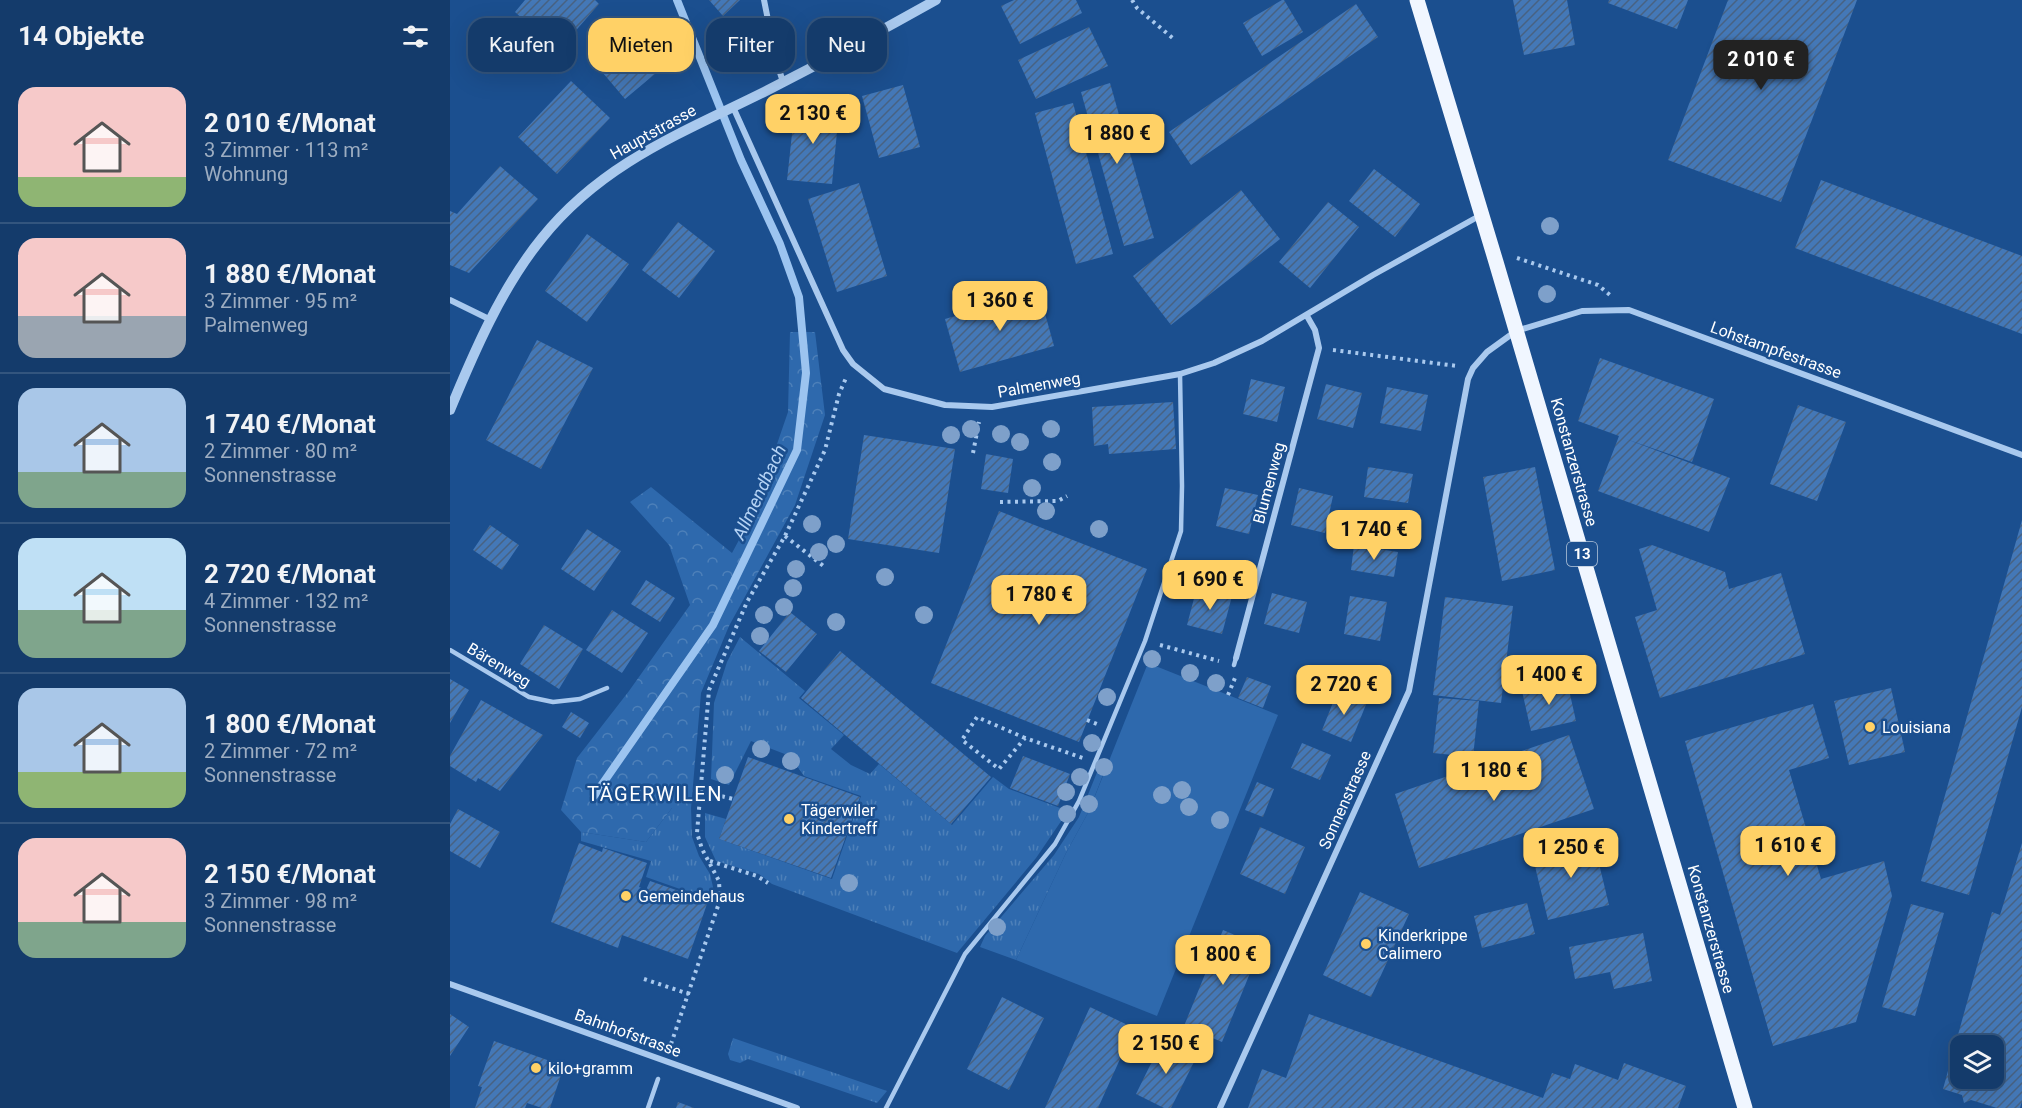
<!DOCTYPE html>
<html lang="de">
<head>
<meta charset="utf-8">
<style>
	body { margin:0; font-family:Roboto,sans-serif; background:#1d4271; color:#f1f3f6; height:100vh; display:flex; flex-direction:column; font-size:22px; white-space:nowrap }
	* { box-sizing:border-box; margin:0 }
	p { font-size:20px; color:#9dadc1 }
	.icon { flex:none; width:33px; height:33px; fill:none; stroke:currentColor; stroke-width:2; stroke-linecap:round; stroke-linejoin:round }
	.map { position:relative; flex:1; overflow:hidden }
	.details { display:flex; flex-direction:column; background:#143b6b; width:450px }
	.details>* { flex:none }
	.hud { position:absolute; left:18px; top:18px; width:570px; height:54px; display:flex; gap:12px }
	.buttons { position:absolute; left:1500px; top:1035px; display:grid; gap:12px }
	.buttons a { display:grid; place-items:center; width:54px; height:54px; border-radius:12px; background:#143b6b; box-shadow:0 6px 24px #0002,0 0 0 2px #33557e; font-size:30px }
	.price { position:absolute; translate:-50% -51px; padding:0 14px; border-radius:12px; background:#ffd166; color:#111; font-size:20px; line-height:39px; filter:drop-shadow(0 2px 3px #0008) }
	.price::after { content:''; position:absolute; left:50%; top:36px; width:18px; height:14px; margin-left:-9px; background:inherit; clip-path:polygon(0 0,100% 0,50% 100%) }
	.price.current { background:#222; color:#fff }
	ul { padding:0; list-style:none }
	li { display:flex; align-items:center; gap:18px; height:150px; padding:0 18px }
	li+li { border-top:2px solid #33557e }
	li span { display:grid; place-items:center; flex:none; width:168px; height:120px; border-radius:18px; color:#555 }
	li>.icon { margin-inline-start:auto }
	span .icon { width:72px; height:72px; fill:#fffc; stroke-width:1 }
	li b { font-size:26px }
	h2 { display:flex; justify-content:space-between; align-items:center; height:72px; padding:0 18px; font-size:26px }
	.chip { padding:0 21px; border-radius:18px; background:#143b6b; box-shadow:0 6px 24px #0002,0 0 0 2px #33557e; font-size:21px; line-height:54px }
	.chip.current { background:#ffd166; color:#111 }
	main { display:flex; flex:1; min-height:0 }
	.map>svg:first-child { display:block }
	.grass { fill:url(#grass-tufts) }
	.forest { fill:url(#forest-crowns) }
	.pitch { fill:#2e69ad }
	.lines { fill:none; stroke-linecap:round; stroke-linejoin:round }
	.stream { stroke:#9cc4f0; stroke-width:8 }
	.building { fill:url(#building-hatch); fill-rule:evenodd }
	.path { stroke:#a9c9ee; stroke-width:4; stroke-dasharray:3 4.5; stroke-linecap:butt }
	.service { stroke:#a9c9ee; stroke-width:4.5 }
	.minor { stroke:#a9c9ee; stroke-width:6 }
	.tertiary { stroke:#a9c9ee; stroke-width:10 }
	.primary { stroke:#f0f6ff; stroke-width:15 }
	.tree { fill:#7ea0ca }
	.poi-dot { fill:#ffd166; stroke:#1b4f8f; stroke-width:2 }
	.labels { text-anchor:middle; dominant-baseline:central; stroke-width:5; stroke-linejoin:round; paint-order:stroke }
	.shield { fill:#1b4f8f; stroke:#bbcadd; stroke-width:1.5 }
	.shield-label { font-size:15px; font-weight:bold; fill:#fff }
	.street-label { font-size:16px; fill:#fff; stroke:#1b4f8f }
	.poi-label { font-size:16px; fill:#fff; stroke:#1b4f8f; text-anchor:start }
	.water-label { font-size:18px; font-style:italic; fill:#b5d3f5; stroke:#1b4f8f }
	.quarter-label { font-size:20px; letter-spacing:1.5px; fill:#fff; stroke:#1b4f8f }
</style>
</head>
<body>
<main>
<section class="details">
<h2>14 Objekte<svg class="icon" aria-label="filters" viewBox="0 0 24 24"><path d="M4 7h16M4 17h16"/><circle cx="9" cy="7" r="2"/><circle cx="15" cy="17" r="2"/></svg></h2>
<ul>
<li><span style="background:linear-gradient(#f6c9c9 75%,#8fb573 0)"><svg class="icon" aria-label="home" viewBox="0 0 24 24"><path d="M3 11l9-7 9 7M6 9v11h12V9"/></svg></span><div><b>2 010 €/Monat</b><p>3 Zimmer · 113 m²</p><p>Wohnung</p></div></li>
<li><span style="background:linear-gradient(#f6c9c9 65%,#9aa5b1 0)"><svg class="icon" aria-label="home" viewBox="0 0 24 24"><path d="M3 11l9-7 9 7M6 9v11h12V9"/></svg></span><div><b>1 880 €/Monat</b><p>3 Zimmer · 95 m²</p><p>Palmenweg</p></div></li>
<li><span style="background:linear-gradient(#a9c7e8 70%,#7fa58c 0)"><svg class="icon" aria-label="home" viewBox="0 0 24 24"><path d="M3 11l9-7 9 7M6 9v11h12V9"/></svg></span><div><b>1 740 €/Monat</b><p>2 Zimmer · 80 m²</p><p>Sonnenstrasse</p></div></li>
<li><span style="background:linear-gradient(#bfe0f5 60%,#7fa58c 0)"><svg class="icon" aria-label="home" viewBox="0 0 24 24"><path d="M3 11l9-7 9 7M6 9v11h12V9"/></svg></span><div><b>2 720 €/Monat</b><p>4 Zimmer · 132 m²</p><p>Sonnenstrasse</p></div></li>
<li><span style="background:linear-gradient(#a9c7e8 70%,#8fb573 0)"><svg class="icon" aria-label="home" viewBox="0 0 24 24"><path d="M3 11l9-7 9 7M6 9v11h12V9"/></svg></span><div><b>1 800 €/Monat</b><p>2 Zimmer · 72 m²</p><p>Sonnenstrasse</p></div></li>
<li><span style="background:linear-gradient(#f6c9c9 70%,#7fa58c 0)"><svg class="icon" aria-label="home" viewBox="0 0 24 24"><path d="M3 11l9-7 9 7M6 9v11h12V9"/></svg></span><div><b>2 150 €/Monat</b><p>3 Zimmer · 98 m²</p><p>Sonnenstrasse</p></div></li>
</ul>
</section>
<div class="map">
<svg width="1572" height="1108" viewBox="0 0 1572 1108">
	<defs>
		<pattern id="grass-tufts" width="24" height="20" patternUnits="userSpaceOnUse" patternTransform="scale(1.5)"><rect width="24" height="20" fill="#2e69ad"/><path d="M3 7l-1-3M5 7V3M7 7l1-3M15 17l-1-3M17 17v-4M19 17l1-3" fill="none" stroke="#4d80b9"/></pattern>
		<pattern id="forest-crowns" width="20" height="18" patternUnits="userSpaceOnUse" patternTransform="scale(1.5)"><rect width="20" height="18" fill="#2e69ad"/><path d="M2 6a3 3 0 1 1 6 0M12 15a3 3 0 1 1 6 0" fill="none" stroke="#4d80b9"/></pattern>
		<pattern id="building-hatch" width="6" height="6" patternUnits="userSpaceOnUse" patternTransform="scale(1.5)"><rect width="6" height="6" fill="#4478b7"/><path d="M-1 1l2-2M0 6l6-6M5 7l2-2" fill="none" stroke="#486282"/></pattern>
	</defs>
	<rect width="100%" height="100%" fill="#1b4f8f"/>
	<path class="grass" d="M 290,637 L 355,691 L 349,698 L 394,735 L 381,749 L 401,765 L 420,774 L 429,764 L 502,825 L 543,777 L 559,789 L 618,811 L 586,858 L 507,953 L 322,884 L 309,874 L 266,861 L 255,837 L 255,813 L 276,819 L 269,839 L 382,879 L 411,796 L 354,776 L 340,756 L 301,741 L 279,785 L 261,779 L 264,703 L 277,662 Z
		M 652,760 L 658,762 L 639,811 L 616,853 L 566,960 L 530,947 L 535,936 L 604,855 L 629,817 Z
		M 222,808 L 241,808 L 242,837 L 249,856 L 260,874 L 263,887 L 264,901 L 196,877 L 201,861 L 131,841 L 131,832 L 196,842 Z
		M 283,1038 L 437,1091 L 427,1103 L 298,1059 L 290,1063 L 280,1060 L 278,1054 Z"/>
	<path class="forest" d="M 340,332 L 365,332 L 375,415 L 345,505 L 279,626 L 251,693 L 241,808 L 222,808 L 196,842 L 131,832 L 111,810 L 127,758 L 179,691 L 240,605 L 219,545 L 180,502 L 201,487 L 282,553 L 303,514 L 338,412 Z"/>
	<path class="pitch" d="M 698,663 L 828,715 L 707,1016 L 566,960 L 616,853 L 639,811 Z"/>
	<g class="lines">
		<path class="stream" d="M 144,796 L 263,625 L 347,450 L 356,373 L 349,297 L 330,244 L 291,160 L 227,0"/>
	</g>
	<path class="building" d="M 75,0 L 145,0 L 149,4 L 108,51 L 65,12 Z
		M 259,0 L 290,0 L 273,16 Z
		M 564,0 L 626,0 L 632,13 L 570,44 L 551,6 Z
		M 832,0 L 834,0 L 853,32 L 812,56 L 793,23 Z
		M 1063,0 L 1117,0 L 1125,45 L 1074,55 Z
		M 1159,0 L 1238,0 L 1227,29 L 1158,3 Z
		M 1278,0 L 1407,0 L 1331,202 L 1218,160 Z
		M 906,4 L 928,37 L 741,165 L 719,132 Z
		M 201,19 L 230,53 L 175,99 L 147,66 Z
		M 639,27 L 658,66 L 586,99 L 568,60 Z
		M 121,81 L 160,118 L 107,174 L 68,137 Z
		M 660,83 L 704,238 L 674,246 L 631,92 Z
		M 453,85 L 470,147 L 429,158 L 412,96 Z
		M 623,103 L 663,254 L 626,264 L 585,113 Z
		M 345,106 L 389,111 L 382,184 L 337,180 Z
		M 50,166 L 88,199 L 19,273 L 0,265 L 0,211 L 7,214 Z
		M 924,169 L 970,204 L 945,237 L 899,201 Z
		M 1371,180 L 1572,256 L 1572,334 L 1345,248 Z
		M 409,183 L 437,276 L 387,292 L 358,199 Z
		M 791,190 L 830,239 L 721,325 L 683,276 Z
		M 878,202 L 909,227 L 860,288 L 829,262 Z
		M 228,222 L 265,251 L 229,298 L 192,270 Z
		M 137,234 L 179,264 L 137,322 L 95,291 Z
		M 589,292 L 604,346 L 510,372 L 495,319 Z
		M 87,340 L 143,368 L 91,469 L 36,440 Z
		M 1150,358 L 1264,399 L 1242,462 L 1176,439 L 1280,478 L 1259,532 L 1148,491 L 1169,436 L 1128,421 Z
		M 801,379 L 835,387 L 827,422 L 793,414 Z
		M 876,384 L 912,393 L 903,428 L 867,419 Z
		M 937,387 L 978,395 L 971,431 L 930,423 Z
		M 723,402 L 726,449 L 659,454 L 658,444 L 644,446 L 642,407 Z
		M 1348,405 L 1396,422 L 1367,501 L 1320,484 Z
		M 414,435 L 505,449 L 489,553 L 398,539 Z
		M 536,454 L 563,459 L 558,493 L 531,489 Z
		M 918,467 L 963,474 L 958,503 L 914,497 Z
		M 1085,467 L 1105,570 L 1052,581 L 1033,477 Z
		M 775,488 L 808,495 L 799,534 L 766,526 Z
		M 849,488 L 883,496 L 875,533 L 841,525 Z
		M 549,511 L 697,569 L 629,742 L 481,683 Z
		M 1572,520 L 1572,707 L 1519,895 L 1471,881 Z
		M 40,525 L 69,545 L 52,570 L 23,550 Z
		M 137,529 L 171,551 L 144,591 L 111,569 Z
		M 904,545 L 948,552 L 944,577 L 901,570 Z
		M 1202,545 L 1275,572 L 1279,589 L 1331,573 L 1355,654 L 1210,698 L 1185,617 L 1207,610 L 1189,549 Z
		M 196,580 L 225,598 L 210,622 L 181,604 Z
		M 747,587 L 782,596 L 772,634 L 737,625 Z
		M 822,593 L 857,602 L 849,633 L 814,624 Z
		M 900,596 L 937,602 L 930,641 L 894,634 Z
		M 995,597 L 1063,606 L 1051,703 L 983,695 Z
		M 162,610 L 198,633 L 172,673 L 136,650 Z
		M 340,612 L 367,634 L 336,672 L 309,651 Z
		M 94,625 L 133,649 L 109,689 L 70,664 Z
		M 390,651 L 541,777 L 501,824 L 351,698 Z
		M 797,677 L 821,686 L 813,708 L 788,698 Z
		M 0,679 L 19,690 L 0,723 Z
		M 1117,681 L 1126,721 L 1081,731 L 1072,691 Z
		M 1441,688 L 1455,752 L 1399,765 L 1384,701 Z
		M 888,690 L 917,702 L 901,742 L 872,730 Z
		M 989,698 L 1029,701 L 1023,757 L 983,753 Z
		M 31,700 L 93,735 L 50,791 L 28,778 L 26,782 L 0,766 L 0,756 Z
		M 1363,704 L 1379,758 L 1339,770 L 1371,879 L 1434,861 L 1442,896 L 1406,1022 L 1323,1046 L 1235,741 Z
		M 121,712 L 139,723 L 130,738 L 112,727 Z
		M 1119,735 L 1144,809 L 969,868 L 945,794 Z
		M 852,743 L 881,755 L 870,780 L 841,768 Z
		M 573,756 L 620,774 L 608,806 L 560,788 Z
		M 298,757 L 410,797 L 381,878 L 269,839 Z
		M 807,782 L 824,789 L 813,817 L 795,810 Z
		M 8,809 L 50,832 L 30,868 L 0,851 L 0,824 Z
		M 810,827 L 855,847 L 835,894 L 790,874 Z
		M 1143,839 L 1159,905 L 1098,920 L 1082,854 Z
		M 129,843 L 152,852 L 153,848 L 197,863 L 189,887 L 196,890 L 200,881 L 258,901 L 238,959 L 172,935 L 168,948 L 101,922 Z
		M 1572,843 L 1572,1101 L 1570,1108 L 1547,1108 L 1521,1100 L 1514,1103 L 1512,1095 L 1493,1089 L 1542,912 L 1550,915 ZM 1510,1046 L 1544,1046 L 1544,1078 L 1510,1078 Z
		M 910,892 L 959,914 L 921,997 L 873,975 Z
		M 1077,903 L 1085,934 L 1032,948 L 1024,916 Z
		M 1461,904 L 1494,913 L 1465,1016 L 1432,1007 Z
		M 773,930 L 811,946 L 772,1042 L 734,1026 Z
		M 1193,933 L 1202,981 L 1164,989 L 1160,972 L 1125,979 L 1119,947 Z
		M 552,997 L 594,1018 L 559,1090 L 517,1069 Z
		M 640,1007 L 684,1028 L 648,1108 L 595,1108 Z
		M 0,1014 L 19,1027 L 0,1056 Z
		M 859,1014 L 1093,1098 L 1102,1073 L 1120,1079 L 1125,1064 L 1168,1080 L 1174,1063 L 1236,1086 L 1228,1108 L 798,1108 L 812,1069 L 836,1078 Z
		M 713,1039 L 747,1056 L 721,1108 L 714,1108 L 686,1094 Z
		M 44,1041 L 114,1066 L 100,1108 L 92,1108 L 77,1103 L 75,1108 L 25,1108 L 32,1087 L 28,1086 Z
		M 228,1102 L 244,1108 L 226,1108 Z"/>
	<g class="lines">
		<path class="path" d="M 682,0 L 687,8 L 725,40
			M 1067,258 L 1148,285 L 1160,295
			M 883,350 L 1007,366
			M 523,453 L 529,422
			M 550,502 L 608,501 L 617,496
			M 335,536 L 376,568
			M 710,645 L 769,661
			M 778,695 L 785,678
			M 637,720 L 647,724
			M 575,738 L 527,717 L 512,740 L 549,769 L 575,738 L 633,758
			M 250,791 L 283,799
			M 260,861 L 307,876 L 318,883
			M 194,979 L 239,994
			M 221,1044 L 270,900 L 269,881 L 252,849 L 247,833 L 259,690 L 297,602 L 335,536 L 375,450 L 389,394 L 396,378"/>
		<path class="service" d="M 0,650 L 79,697 L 103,702 L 130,699 L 157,688
			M 784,665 L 786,658
			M 198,1108 L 208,1079
			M 436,1108 L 515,954 L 605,844 L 629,801 L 695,641 L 731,531 L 732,486 L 730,374"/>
		<path class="minor" d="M 314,0 L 326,60 L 333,82
			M 283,107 L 393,350 L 403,364 L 434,389 L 495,405 L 542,407 L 730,374 L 764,363 L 812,341 L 923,275 L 1031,215
			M 0,300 L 41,320
			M 786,658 L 869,348 L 865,330 L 857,316
			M 0,984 L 347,1108
			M 770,1108 L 959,691 L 1018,379 L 1023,368 L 1037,352 L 1066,331 L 1132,311 L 1179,310 L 1572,455"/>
		<path class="tertiary" d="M 0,410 C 24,352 52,287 92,238 C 153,162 234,132 318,90 C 375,61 431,31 486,0"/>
		<path class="primary" d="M 967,0 L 1046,262 L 1295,1108"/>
	</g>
	<g class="tree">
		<circle cx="1100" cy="226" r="9"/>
		<circle cx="1097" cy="294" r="9"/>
		<circle cx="521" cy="429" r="9"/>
		<circle cx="601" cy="429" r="9"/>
		<circle cx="551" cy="434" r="9"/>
		<circle cx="501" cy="435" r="9"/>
		<circle cx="570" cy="442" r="9"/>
		<circle cx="602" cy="462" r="9"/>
		<circle cx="582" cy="488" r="9"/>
		<circle cx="596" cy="511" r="9"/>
		<circle cx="362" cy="524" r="9"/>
		<circle cx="649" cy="529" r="9"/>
		<circle cx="386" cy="544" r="9"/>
		<circle cx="369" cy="552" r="9"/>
		<circle cx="346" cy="569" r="9"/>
		<circle cx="435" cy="577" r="9"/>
		<circle cx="343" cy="588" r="9"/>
		<circle cx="334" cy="607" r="9"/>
		<circle cx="314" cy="615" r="9"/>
		<circle cx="474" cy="615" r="9"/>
		<circle cx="386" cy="622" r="9"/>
		<circle cx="310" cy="636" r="9"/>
		<circle cx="702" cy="659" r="9"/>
		<circle cx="740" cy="673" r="9"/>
		<circle cx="766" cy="683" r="9"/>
		<circle cx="657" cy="697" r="9"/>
		<circle cx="642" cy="743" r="9"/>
		<circle cx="311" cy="749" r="9"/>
		<circle cx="341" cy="761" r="9"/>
		<circle cx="654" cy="767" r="9"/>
		<circle cx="275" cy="775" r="9"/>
		<circle cx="630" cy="777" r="9"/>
		<circle cx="732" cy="790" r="9"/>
		<circle cx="616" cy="792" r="9"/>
		<circle cx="712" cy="795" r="9"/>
		<circle cx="639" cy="804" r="9"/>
		<circle cx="739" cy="807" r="9"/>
		<circle cx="617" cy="814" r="9"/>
		<circle cx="770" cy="820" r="9"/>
		<circle cx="399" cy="883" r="9"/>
		<circle cx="547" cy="927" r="9"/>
	</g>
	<g class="poi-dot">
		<circle cx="1420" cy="727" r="6"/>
		<circle cx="339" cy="819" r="6"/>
		<circle cx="176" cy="896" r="6"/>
		<circle cx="916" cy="944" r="6"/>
		<circle cx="86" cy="1068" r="6"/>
	</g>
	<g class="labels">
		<rect class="shield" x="1117" y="542" width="30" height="24" rx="4.5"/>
		<g class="shield-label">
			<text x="1132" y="554">13</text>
		</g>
		<g class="street-label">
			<text transform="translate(203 132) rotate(-29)">Hauptstrasse</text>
			<text transform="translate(1326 350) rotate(20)">Lohstampfestrasse</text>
			<text transform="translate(589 385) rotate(-10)">Palmenweg</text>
			<text transform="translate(1124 462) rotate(74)">Konstanzerstrasse</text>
			<text transform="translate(819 483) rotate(-75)">Blumenweg</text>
			<text transform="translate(49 665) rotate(31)">Bärenweg</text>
			<text transform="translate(895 800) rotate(-66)">Sonnenstrasse</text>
			<text transform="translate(1261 929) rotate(74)">Konstanzerstrasse</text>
			<text transform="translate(178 1033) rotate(20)">Bahnhofstrasse</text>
		</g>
		<g class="poi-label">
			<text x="1432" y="727">Louisiana</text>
			<text x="351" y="810">Tägerwiler<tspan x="351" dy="18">Kindertreff</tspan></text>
			<text x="188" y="896">Gemeindehaus</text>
			<text x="928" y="935">Kinderkrippe<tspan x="928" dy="18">Calimero</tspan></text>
			<text x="98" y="1068">kilo+gramm</text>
		</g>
		<g class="water-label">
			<text transform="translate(309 492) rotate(-65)">Allmendbach</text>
		</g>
		<g class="quarter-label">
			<text x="205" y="794">TÄGERWILEN</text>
		</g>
	</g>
</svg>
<div class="buttons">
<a><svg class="icon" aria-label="layers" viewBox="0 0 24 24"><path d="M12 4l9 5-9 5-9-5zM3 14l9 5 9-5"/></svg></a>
</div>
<b class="price current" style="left:1311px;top:91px">2 010 €</b>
<b class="price" style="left:363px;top:145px">2 130 €</b>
<b class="price" style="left:667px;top:165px">1 880 €</b>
<b class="price" style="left:550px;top:332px">1 360 €</b>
<b class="price" style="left:924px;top:561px">1 740 €</b>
<b class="price" style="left:760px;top:611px">1 690 €</b>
<b class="price" style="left:589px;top:626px">1 780 €</b>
<b class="price" style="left:1099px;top:706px">1 400 €</b>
<b class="price" style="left:894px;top:716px">2 720 €</b>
<b class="price" style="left:1044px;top:802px">1 180 €</b>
<b class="price" style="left:1338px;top:877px">1 610 €</b>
<b class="price" style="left:1121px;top:879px">1 250 €</b>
<b class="price" style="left:773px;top:986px">1 800 €</b>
<b class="price" style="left:716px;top:1075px">2 150 €</b>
<div class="hud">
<a class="chip">Kaufen</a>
<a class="chip current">Mieten</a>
<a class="chip">Filter</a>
<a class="chip">Neu</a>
</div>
</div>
</main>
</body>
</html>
